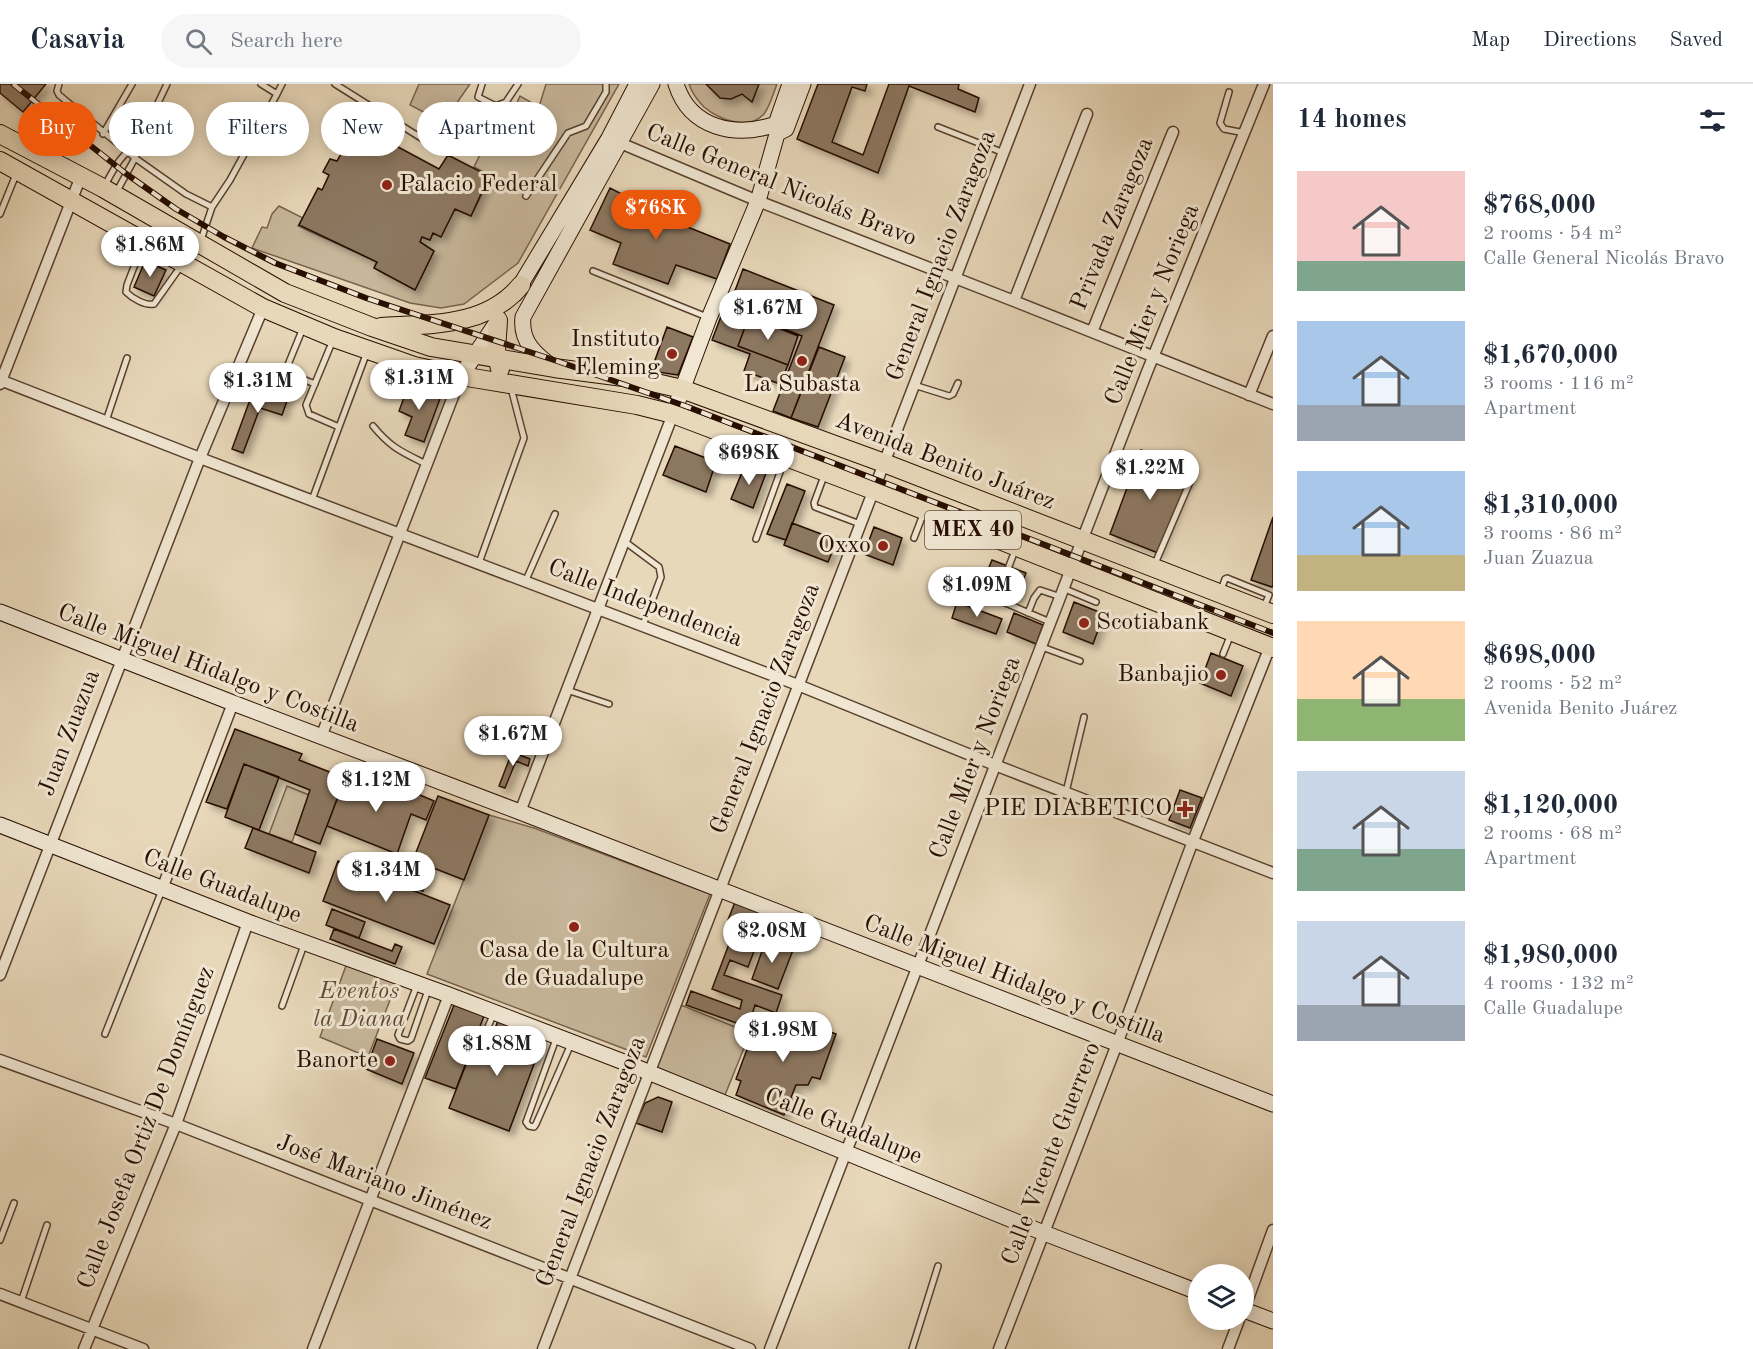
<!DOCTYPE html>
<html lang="en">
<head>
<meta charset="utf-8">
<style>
	body { margin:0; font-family:"Old Standard TT",serif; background:#f6f6f7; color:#1f2937; height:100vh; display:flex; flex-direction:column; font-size:22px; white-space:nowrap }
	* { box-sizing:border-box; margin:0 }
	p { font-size:20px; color:#747a83 }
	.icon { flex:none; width:33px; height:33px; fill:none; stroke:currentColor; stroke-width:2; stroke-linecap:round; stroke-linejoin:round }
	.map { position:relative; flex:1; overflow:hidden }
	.side { display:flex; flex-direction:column; background:#fff; width:480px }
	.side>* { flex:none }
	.hud { position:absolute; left:18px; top:18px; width:570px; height:54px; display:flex; gap:12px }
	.controls { position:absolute; left:1188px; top:1180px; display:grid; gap:12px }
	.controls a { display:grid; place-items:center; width:66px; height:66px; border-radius:50%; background:#fff; box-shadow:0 3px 15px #0003; font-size:30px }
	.price { position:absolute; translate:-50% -51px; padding:0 14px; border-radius:21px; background:#fff; color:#222; font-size:20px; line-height:39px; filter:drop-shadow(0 2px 3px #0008) }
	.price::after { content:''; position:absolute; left:50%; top:36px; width:18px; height:14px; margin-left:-9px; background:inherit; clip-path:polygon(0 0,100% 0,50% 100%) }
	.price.on { background:#ea580c; color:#fff }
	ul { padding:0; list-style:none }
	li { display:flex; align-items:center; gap:18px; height:150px; padding:0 24px }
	li span { display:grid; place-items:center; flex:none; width:168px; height:120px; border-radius:0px; color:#555 }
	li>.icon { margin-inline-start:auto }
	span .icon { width:72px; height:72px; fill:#fffc; stroke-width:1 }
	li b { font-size:26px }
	h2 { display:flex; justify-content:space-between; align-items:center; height:72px; padding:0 24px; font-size:26px }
	.chip { padding:0 21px; border-radius:27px; background:#fff; box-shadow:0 3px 15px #0003; font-size:21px; line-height:54px }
	.chip.on { background:#ea580c; color:#fff }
	header { display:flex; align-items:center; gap:36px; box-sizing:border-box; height:84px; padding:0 30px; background:#fff; border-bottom:2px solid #e0e1e3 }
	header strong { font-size:28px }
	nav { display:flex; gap:33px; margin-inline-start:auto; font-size:21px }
	.search { width:420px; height:54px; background:#f6f6f7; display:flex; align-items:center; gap:15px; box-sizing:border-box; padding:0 21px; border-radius:33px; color:#747a83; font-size:22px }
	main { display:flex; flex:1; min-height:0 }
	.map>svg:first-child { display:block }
	.green { fill:#c7b69a; stroke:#78624d; stroke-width:1.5 }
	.building { fill:#8c7761; stroke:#280e00; stroke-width:1.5; filter:url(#shadow) }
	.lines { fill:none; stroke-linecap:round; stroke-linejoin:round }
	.lane-casing { stroke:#58402e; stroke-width:8 }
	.street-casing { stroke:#58402e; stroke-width:13 }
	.secondary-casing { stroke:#280e00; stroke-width:17 }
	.primary-casing { stroke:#280e00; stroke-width:20 }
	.lane { stroke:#f0e6d2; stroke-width:5 }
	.street { stroke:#f0e6d2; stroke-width:10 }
	.secondary { stroke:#f0e6d2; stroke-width:15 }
	.primary { stroke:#e8d8ba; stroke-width:18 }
	.rail-casing { stroke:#280e00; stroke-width:6 }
	.rail { stroke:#f0e6d2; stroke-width:4; stroke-dasharray:11; stroke-linecap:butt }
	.poi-dot { fill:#8f2418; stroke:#f0e6d2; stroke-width:2 }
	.labels { text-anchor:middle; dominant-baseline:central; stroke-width:6; stroke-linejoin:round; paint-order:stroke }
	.shield { fill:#f0e6d2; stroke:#644f3f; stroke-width:1.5 }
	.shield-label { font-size:22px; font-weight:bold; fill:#280e00 }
	.poi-label { font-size:24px; fill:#280e00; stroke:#f0e6d2; text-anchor:end }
	.street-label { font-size:24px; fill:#280e00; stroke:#f0e6d2 }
	.park-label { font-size:24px; font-style:italic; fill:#604936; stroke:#f0e6d2 }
</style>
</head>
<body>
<header>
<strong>Casavia</strong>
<div class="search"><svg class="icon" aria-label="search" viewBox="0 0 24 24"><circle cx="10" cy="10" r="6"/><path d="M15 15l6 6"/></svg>Search here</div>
<nav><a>Map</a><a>Directions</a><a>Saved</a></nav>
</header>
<main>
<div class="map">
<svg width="1273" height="1265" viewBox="0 0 1273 1265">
	<defs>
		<filter id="shadow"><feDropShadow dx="5" dy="5" stdDeviation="3" flood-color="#0004"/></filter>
	</defs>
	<rect width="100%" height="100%" fill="#e8d8ba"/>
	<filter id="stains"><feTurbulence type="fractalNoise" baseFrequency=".00333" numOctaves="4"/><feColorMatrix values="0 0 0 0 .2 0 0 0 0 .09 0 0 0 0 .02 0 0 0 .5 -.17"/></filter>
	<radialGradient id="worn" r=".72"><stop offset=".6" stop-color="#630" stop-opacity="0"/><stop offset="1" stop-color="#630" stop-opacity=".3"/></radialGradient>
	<path class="green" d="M 419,0 L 470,0 L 447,33 L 504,64 L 512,46 L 506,43 L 520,12 L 539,23 L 546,0 L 619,0 L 518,179 L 464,220 L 441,224 L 410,219 L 252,164 L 262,143 L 267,144 L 272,130 L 279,122 L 303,134 L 298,142 L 377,178 L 374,184 L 415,206 L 434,167 L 420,158 L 422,153 L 430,156 L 433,149 L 441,152 L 455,125 L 471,132 L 491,92 L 474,83 L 485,60 L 410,21 Z
		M 689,0 L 777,0 C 773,10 770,22 764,30 C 749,47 718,35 704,23 C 697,16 692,9 689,0 Z
		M 287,702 L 309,711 L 292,758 L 269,750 Z
		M 489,731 L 534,744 L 710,810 L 646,973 L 427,890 Z
		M 347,879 L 397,898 L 368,973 L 320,953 Z
		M 681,921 L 750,949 L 725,1011 L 656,984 Z"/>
	<path class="building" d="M 0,0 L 46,0 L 23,28 L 0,9 Z
		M 706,0 L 759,0 L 752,18 L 742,10 L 731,15 L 720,14 Z
		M 818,0 L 867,0 L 865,7 L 852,3 L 832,58 L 863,71 L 889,0 L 959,0 L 958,5 L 979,14 L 975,28 L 909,2 L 878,89 L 797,55 Z
		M 357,41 L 439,85 L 448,71 L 489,92 L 471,132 L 455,125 L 441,153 L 433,149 L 430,156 L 422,153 L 420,158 L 434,167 L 415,206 L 374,184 L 377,178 L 299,141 L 318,104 L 322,106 L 329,91 L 323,88 L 330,75 L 337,77 Z
		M 610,104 L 680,140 L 730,160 L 717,195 L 676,181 L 668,200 L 613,180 L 621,159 L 590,146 Z
		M 145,177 L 166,186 L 154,212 L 134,203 Z
		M 743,185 L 834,221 L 791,334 L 773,327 L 802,252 L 729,223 Z
		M 725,222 L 749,232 L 738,262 L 788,281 L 780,300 L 744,287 L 750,270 L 712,256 Z
		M 749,232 L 798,252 L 788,281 L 738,262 Z
		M 667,243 L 693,253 L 678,291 L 651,287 Z
		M 819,263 L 845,273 L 818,343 L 791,334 Z
		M 409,300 L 441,312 L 424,358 L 405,351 L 412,333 L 399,327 Z
		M 255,302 L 288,314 L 282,331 L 260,324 L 243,369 L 232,365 Z
		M 675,362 L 716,378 L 706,408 L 663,391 Z
		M 1141,366 L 1192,385 L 1158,469 L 1110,450 Z
		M 745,381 L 766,389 L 753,424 L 731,415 Z
		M 787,400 L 805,407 L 786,456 L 767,450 Z
		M 1273,433 L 1273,501 L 1272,503 L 1251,496 Z
		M 792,439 L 837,456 L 828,478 L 784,461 Z
		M 874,443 L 902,454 L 893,481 L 864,470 Z
		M 992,476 L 1026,489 L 1017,513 L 982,500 Z
		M 957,518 L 1002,535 L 996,550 L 952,534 Z
		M 1074,518 L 1104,530 L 1093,560 L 1063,548 Z
		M 1014,529 L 1043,541 L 1036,560 L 1007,548 Z
		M 1211,569 L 1243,582 L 1231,612 L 1200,599 Z
		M 235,645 L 302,670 L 299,676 L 345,694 L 320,760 L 295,750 L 310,706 L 244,680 L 227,725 L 206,718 Z
		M 512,668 L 530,675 L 528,682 L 516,677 L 505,704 L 499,702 Z
		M 244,680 L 279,693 L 259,746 L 225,733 Z
		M 347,689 L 405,712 L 408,706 L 434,717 L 426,736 L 411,730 L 397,770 L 327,742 Z
		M 1180,706 L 1202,714 L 1190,744 L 1169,736 Z
		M 438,712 L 489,731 L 464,796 L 413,776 Z
		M 253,744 L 316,768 L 309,789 L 245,764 Z
		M 378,770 L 408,782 L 410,777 L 431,785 L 423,807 L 402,800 L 404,795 L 373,784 Z
		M 338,777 L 450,821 L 434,860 L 323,817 Z
		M 735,818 L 810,846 L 802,864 L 744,841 L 739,856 L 756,862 L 748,883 L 730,876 L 724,891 L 782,911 L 776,929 L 755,921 L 751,934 L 763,938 L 759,947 L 686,921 L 691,907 L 740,925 L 742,916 L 712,905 L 737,839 L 728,836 Z
		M 332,825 L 365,838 L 359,854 L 326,841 Z
		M 334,845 L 392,867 L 395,860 L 402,863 L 395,880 L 330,855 Z
		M 766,856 L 793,866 L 778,905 L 752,895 Z
		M 454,921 L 484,932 L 456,1005 L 425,994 Z
		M 782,931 L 836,950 L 820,995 L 812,993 L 808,1001 L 796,1001 L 784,1031 L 736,1011 L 741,997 L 736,995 L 752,952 L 756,955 L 759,947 L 773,952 Z
		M 498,937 L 543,956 L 509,1047 L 449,1024 L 474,960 L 486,966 Z
		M 377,955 L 414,969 L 402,1000 L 366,985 Z
		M 658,1013 L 672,1018 L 662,1048 L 636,1039 L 645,1019 Z"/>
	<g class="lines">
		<defs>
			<path id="lane" d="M 59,0 L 57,7 L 59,11 L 135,74 L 186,110 L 212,123 L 230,96 L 277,10 L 261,0
				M 335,0 L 426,57
				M 482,0 L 478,13 L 496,22 L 506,18 L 518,0
				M 1229,8 L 1220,39 L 1224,45 L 1245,49
				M 277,10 L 282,0
				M 938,43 L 1004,69
				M 103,50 L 132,0
				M 104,103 C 115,83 120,71 139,59
				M 117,107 L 135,74 L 139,59 L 167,0
				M 526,112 L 568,49 L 586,42 L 606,8 L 606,0
				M 0,130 L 17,88
				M 201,156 L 212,123
				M 142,162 L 127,201 L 126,208 C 132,214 145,222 154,220 L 181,182
				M 593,187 L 707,233
				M 303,244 L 285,288 L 315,300
				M 914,301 L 949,312 L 953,310 L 958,299
				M 106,337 L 127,274
				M 373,342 C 391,364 402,368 426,380
				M 339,343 L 367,268
				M 824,392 L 814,419 L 815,423 L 860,440
				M 312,416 L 339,343 L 309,330 L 306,321 L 333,256
				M 914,454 L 924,428
				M 756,455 L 784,377
				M 624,457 L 659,483 L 661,493 L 643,541
				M 479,479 L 524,354 L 511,304
				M 1009,482 L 1016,464
				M 1154,482 L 1190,398
				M 526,496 L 555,430
				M 1065,505 L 1096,518
				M 1221,506 L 1225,495 L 1227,494 L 1269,511 L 1264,523
				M 1001,507 L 1001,517 L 1050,538
				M 1028,529 L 1034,514 L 1040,506 L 1061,513
				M 1042,563 L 1080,577
				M 1223,570 L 1231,550
				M 567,606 L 609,620
				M 1066,708 L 1084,633
				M 417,901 L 398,951 L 400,955 L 408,957 L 411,955 L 428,906
				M 282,922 L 304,861
				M 105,950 L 162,806
				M 556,955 L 526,1038 L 529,1042 L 534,1043 L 536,1040 L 571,960
				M 481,960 L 493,931
				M 0,1156 L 14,1119
				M 21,1218 L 47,1141
				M 912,1265 L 938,1182"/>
			<path id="street" d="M 613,56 L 758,117 L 1014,217 L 1273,320
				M 1014,217 L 1087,30
				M 1092,248 L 1173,48
				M 0,296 L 200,374 L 798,601 L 995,681 L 1273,789
				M 0,300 L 81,92
				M 1249,311 L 1273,252
				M 321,653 L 461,292
				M 520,728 L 673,330
				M 162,805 L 233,619
				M 0,891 L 200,374 L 263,224
				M 0,976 L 176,1040 L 750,1265
				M 0,1210 L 143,1265
				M 1244,1226 L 1273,1146
				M 84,1265 L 176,1040 L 248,838
				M 313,1265 L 449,911
				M 543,1265 L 1030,0
				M 770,1265 L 1147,288 L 1264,0
				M 999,1265 L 1117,960 L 1193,757 L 1271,560
				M 1228,1265 L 1239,1236"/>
			<path id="secondary" d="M 676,0 C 690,45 736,54 776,40 L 784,44
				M 778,49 L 786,45 L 803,0
				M 515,210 L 609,54 L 637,0
				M 554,284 C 536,271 520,258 523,233 L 652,0
				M 461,292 L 499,235
				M 673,330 L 709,234 L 758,117 L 777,50 L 776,40 L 790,0
				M 0,528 L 233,619 L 520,728 L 1273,1020
				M 0,741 L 248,838 L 449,911 L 621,977 L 1044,1149 L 1198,1208
				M 1244,1226 L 1273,1237"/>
			<path id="primary" d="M 0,50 L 103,104 L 285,209 L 372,243 L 431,263 L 554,284 L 639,295 L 682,305 L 884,379 L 1273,530
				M 0,77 L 263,224 L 334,254 L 414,282 L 461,292 L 637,321 L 673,330 L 873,406 L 1273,564
				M 498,237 L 496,266 L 500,285
				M 381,243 C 431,240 487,243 521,201"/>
		</defs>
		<use href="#lane" class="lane-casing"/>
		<use href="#street" class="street-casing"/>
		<use href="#secondary" class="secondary-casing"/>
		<use href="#primary" class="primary-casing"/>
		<use href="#lane" class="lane"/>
		<use href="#street" class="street"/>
		<use href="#secondary" class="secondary"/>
		<use href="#primary" class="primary"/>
		<defs>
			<path id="rail" d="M 13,0 L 125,89 L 176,125 L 224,153 L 275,179 L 366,214 L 557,277 L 688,323 L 1273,549"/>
		</defs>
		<use href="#rail" class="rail-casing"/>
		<use href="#rail" class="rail"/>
	</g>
	<g class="poi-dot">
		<circle cx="387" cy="101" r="6"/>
		<circle cx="672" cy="270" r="6"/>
		<circle cx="802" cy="277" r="6"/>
		<circle cx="883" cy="462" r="6"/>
		<circle cx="1084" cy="539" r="6"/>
		<circle cx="1221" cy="591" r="6"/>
		<path d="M1182 716h6v6h6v6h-6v6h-6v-6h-6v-6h6z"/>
		<circle cx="574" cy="843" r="6"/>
		<circle cx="390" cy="977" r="6"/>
	</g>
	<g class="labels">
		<rect class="shield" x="925" y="427" width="96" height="38" rx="4.5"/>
		<g class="shield-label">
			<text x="973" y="446">MEX 40</text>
		</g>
		<g class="poi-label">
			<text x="399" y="101" text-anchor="start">Palacio Federal</text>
			<text x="660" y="256">Instituto<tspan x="660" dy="28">Fleming</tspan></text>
			<text x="802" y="301" text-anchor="middle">La Subasta</text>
			<text x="871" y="462">Oxxo</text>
			<text x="1096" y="539" text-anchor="start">Scotiabank</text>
			<text x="1209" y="591">Banbajio</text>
			<text x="1172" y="725">PIE DIABETICO</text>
			<text x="574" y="867" text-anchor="middle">Casa de la Cultura<tspan x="574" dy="28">de Guadalupe</tspan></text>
			<text x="378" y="977">Banorte</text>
		</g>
		<g class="street-label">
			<text transform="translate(781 102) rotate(22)">Calle General Nicolás Bravo</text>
			<text transform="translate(1113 140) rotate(-68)">Privada Zaragoza</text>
			<text transform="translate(942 172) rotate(-69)">General Ignacio Zaragoza</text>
			<text transform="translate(1153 221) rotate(-68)">Calle Mier y Noriega</text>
			<text transform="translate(945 378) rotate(21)">Avenida Benito Juárez</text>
			<text transform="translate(645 520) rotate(21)">Calle Independencia</text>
			<text transform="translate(208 585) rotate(21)">Calle Miguel Hidalgo y Costilla</text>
			<text transform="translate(766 625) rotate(-69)">General Ignacio Zaragoza</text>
			<text transform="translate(70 649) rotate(-69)">Juan Zuazua</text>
			<text transform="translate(976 674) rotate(-69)">Calle Mier y Noriega</text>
			<text transform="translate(222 803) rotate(21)">Calle Guadalupe</text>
			<text transform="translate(1014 896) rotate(21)">Calle Miguel Hidalgo y Costilla</text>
			<text transform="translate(843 1043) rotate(22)">Calle Guadalupe</text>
			<text transform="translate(147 1044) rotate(-69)">Calle Josefa Ortiz De Domínguez</text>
			<text transform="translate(1052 1070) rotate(-69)">Calle Vicente Guerrero</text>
			<text transform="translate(592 1078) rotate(-69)">General Ignacio Zaragoza</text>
			<text transform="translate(384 1099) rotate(21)">José Mariano Jiménez</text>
		</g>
		<g class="park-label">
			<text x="359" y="908">Eventos<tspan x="359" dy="28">la Diana</tspan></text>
		</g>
	</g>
	<rect width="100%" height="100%" filter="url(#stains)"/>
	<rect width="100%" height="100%" fill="url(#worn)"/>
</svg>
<div class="controls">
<a><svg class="icon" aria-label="layers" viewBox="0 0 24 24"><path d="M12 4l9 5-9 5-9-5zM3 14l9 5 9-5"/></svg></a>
</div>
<b class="price on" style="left:656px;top:157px">$768K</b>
<b class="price" style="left:150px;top:194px">$1.86M</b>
<b class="price" style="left:768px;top:257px">$1.67M</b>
<b class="price" style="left:419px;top:327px">$1.31M</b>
<b class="price" style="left:258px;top:330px">$1.31M</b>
<b class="price" style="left:749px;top:402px">$698K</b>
<b class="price" style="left:1150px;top:417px">$1.22M</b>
<b class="price" style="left:977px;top:534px">$1.09M</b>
<b class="price" style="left:513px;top:683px">$1.67M</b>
<b class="price" style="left:376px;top:729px">$1.12M</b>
<b class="price" style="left:386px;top:819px">$1.34M</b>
<b class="price" style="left:772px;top:880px">$2.08M</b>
<b class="price" style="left:783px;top:979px">$1.98M</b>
<b class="price" style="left:497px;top:993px">$1.88M</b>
<div class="hud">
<a class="chip on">Buy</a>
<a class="chip">Rent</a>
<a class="chip">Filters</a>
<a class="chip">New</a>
<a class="chip">Apartment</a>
</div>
</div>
<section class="side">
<h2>14 homes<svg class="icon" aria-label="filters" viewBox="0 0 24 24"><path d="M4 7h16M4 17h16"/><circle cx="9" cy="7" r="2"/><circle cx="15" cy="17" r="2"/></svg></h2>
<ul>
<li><span style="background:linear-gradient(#f6c9c9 75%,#7fa58c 0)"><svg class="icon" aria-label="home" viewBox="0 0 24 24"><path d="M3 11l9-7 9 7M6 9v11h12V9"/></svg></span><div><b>$768,000</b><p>2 rooms · 54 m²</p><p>Calle General Nicolás Bravo</p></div></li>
<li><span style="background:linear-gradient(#a9c7e8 70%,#9aa5b1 0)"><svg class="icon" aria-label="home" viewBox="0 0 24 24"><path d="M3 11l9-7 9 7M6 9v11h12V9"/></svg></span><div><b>$1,670,000</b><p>3 rooms · 116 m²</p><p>Apartment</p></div></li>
<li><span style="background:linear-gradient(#a9c7e8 70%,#c2b280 0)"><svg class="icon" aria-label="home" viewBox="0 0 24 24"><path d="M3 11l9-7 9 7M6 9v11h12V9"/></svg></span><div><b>$1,310,000</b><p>3 rooms · 86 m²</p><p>Juan Zuazua</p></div></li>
<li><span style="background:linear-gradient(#ffd9b3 65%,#8fb573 0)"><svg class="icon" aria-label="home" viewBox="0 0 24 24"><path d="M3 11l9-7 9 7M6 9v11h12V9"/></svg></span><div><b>$698,000</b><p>2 rooms · 52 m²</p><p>Avenida Benito Juárez</p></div></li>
<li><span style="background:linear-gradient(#c9d6e8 65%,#7fa58c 0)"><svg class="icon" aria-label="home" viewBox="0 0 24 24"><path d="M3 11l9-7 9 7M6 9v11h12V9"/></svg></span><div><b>$1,120,000</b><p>2 rooms · 68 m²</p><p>Apartment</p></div></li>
<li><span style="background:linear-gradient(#c9d6e8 70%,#9aa5b1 0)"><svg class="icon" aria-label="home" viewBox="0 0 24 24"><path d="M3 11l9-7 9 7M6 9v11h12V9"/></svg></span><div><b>$1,980,000</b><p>4 rooms · 132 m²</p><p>Calle Guadalupe</p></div></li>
</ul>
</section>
</main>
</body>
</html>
